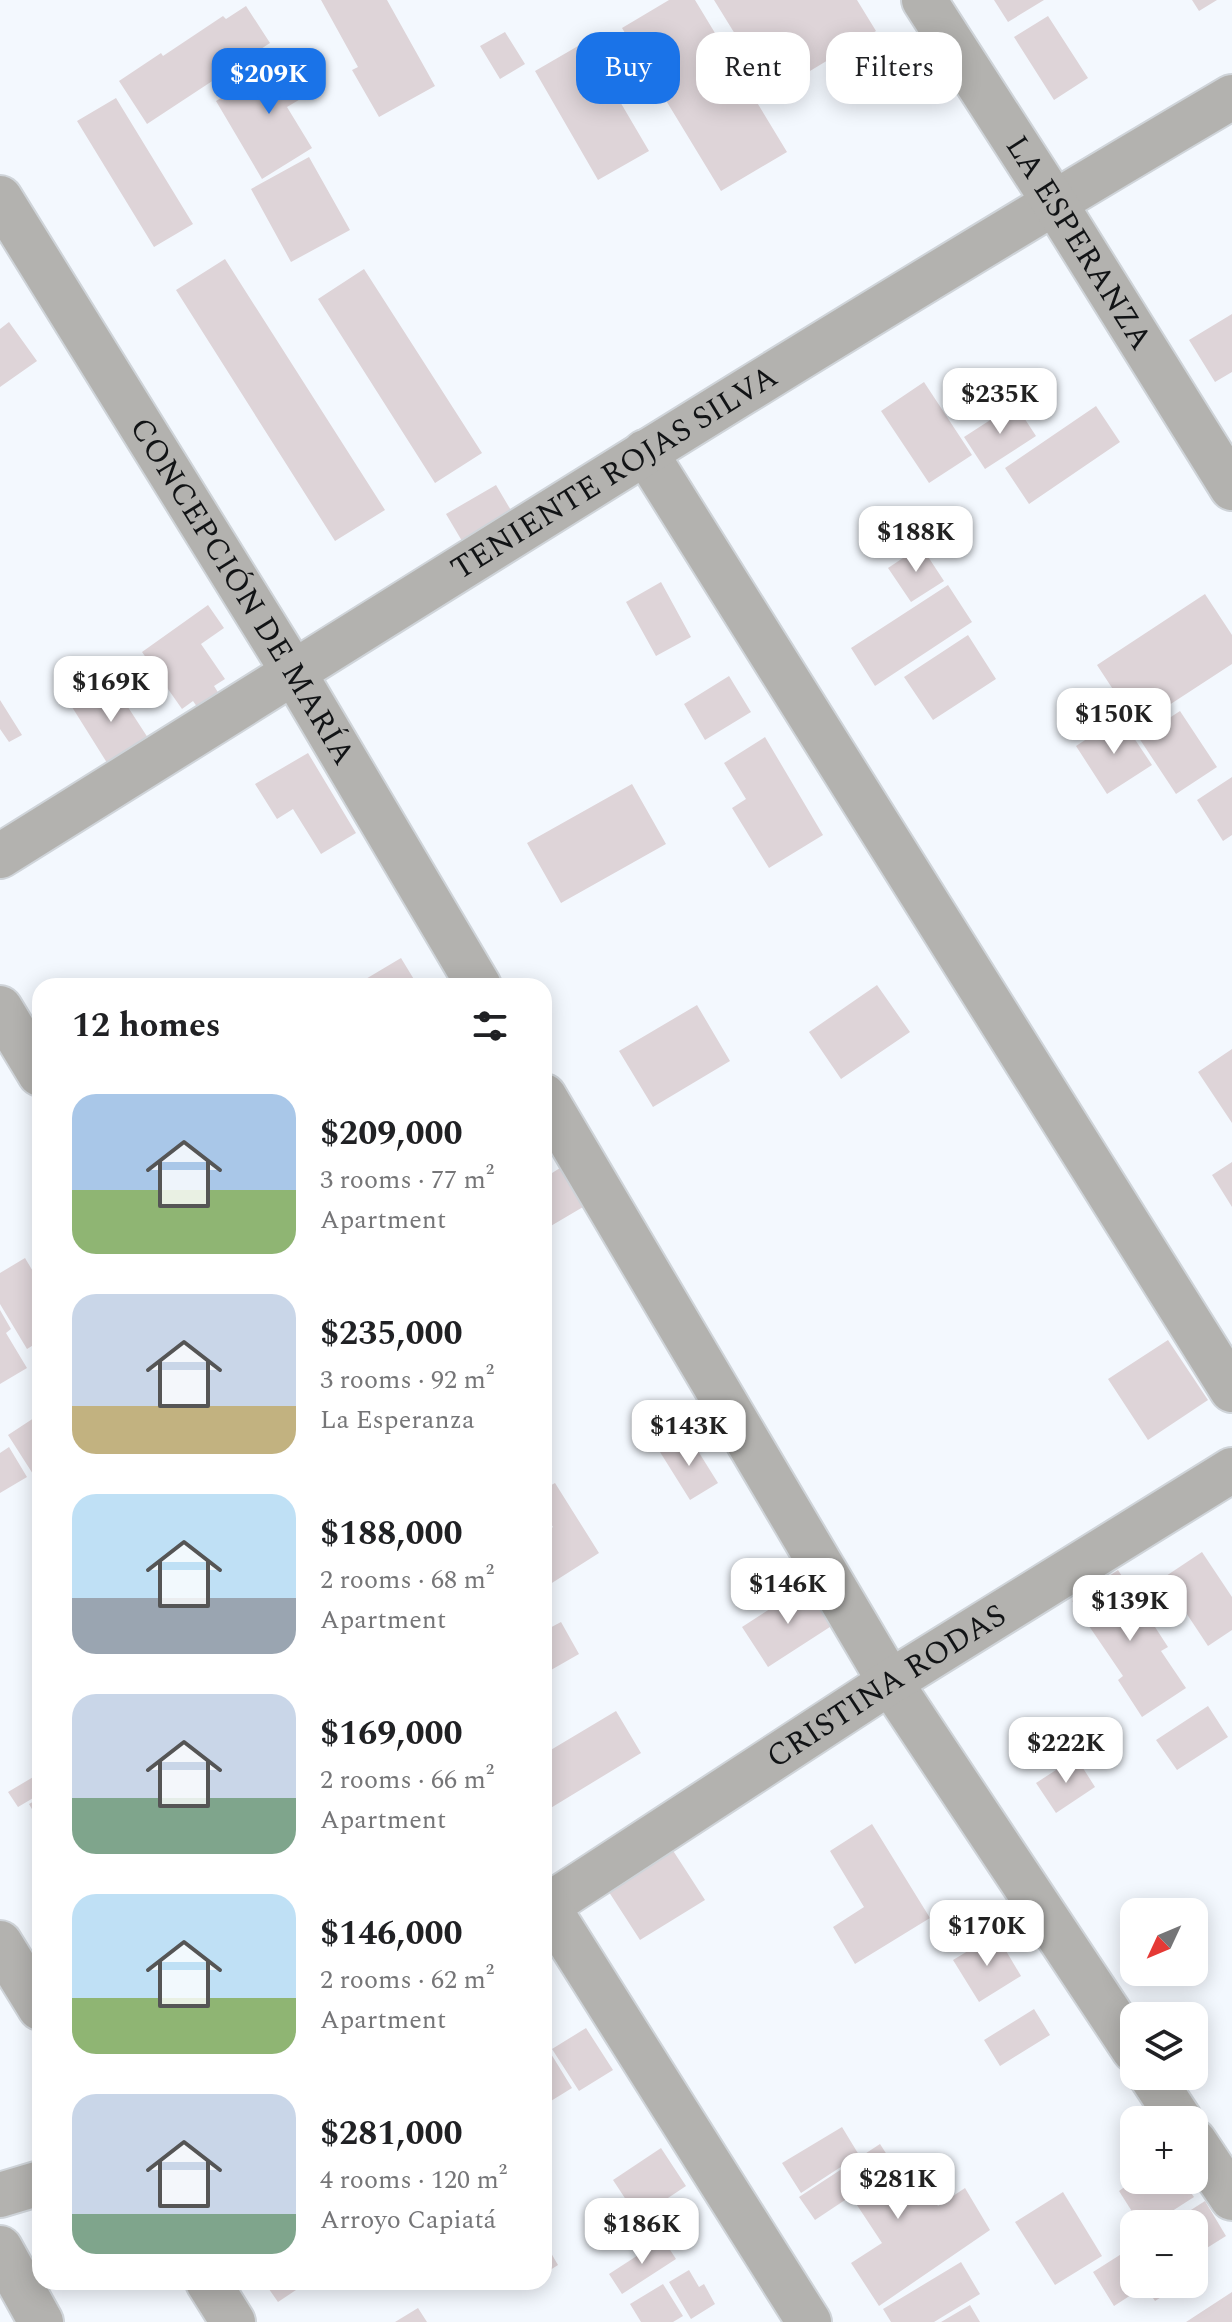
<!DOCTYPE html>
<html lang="en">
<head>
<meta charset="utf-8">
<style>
	body { margin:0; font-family:Spectral,serif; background:#f6f6f6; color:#202124; height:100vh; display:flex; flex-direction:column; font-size:30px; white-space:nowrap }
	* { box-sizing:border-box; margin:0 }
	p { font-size:26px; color:#757577 }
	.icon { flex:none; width:44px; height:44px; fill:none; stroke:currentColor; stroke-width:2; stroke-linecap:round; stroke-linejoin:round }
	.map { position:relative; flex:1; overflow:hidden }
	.panel { position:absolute; left:32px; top:978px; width:520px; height:1312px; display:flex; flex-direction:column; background:#fff; border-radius:24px; box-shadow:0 4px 20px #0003 }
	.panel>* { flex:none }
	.banner { position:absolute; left:576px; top:32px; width:536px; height:72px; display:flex; gap:16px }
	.needle { width:52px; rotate:226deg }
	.fabs { position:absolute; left:1120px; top:1898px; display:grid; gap:16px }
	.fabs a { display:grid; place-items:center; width:88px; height:88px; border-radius:16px; background:#fff; box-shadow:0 4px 20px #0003; font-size:40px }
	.price { position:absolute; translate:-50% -68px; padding:0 18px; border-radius:16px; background:#fff; color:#222; font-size:26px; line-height:52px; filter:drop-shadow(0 2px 4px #0008) }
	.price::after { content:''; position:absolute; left:50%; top:48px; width:24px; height:18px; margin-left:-12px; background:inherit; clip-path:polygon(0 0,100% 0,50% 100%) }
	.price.current { background:#1a73e8; color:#fff }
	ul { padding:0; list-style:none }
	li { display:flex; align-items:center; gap:24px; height:200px; padding:0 40px }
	li span { display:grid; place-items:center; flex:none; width:224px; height:160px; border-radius:24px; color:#555 }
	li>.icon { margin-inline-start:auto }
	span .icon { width:96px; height:96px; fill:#fffc; stroke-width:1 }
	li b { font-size:34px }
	h2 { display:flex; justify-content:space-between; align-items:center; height:96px; padding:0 40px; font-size:34px }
	.tag { padding:0 28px; border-radius:24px; background:#fff; box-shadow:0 4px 20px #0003; font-size:28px; line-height:72px }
	.tag.current { background:#1a73e8; color:#fff }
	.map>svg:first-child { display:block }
	.building { fill:#ded4d8 }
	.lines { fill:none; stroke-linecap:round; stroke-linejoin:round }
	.minor-casing { stroke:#cfd4d9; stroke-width:48 }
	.tertiary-casing { stroke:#cfd4d9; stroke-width:48 }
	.minor { stroke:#b3b2af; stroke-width:44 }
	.tertiary { stroke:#b3b2af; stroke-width:44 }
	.labels { text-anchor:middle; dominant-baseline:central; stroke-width:6; stroke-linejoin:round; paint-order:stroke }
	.street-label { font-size:32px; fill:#121416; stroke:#fff }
</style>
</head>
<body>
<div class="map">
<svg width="1232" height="2322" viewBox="0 0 1232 2322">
	<rect width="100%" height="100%" fill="#f3f8fe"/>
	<path class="building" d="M 321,0 L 387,0 L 435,86 L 379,117 L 352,70 L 358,67 Z
		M 669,0 L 695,0 L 787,152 L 721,191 L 622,28 Z
		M 714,0 L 857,0 L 876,31 L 772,94 Z
		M 994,0 L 1044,0 L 1008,22 Z
		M 1192,0 L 1217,0 L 1199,11 Z
		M 246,6 L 270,43 L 147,124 L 119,81 L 161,53 L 163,56 L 223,16 L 226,19 Z
		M 1048,16 L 1088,78 L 1054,100 L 1014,37 Z
		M 505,32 L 525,64 L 500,79 L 480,46 Z
		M 585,42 L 649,151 L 598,180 L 535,71 Z
		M 292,54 L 314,91 L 287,107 L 312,148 L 262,179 L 216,101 Z
		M 116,98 L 193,224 L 154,247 L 77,121 Z
		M 309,157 L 350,230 L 291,262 L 251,189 Z
		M 225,259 L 385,510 L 335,541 L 176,290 Z
		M 364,269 L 482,453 L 435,483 L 318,299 Z
		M 1232,314 L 1232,372 L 1215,382 L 1189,340 Z
		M 9,322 L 37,361 L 0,387 L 0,329 Z
		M 924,382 L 972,455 L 929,483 L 881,411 Z
		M 1015,404 L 1036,436 L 985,469 L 964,437 Z
		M 1096,406 L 1120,442 L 1029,504 L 1005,468 Z
		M 496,485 L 512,512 L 462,541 L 446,514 Z
		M 921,546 L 944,581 L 911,602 L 888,568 Z
		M 661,582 L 691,637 L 656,656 L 626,602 Z
		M 948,585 L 972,622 L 875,686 L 851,648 Z
		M 1205,594 L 1232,635 L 1232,664 L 1137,726 L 1097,665 Z
		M 208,605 L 224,628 L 201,644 L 225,679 L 214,686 L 221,697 L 200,711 L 193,701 L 182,709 L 142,652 Z
		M 968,635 L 996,679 L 933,720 L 904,677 Z
		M 729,676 L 751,712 L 705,740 L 684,704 Z
		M 111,681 L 150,741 L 109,766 L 72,707 Z
		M 0,700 L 22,735 L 9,742 L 0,729 Z
		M 1180,711 L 1217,767 L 1176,794 L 1139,738 Z
		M 1120,717 L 1152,765 L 1107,794 L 1076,746 Z
		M 765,737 L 823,835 L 769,868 L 732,808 L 746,799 L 724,763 Z
		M 308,753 L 356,833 L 321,854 L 293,809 L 277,819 L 255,784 Z
		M 1232,777 L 1232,835 L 1223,841 L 1197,800 Z
		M 632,784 L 666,844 L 561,903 L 527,843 Z
		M 401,958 L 418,986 L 354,986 Z
		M 877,985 L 910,1032 L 841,1079 L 809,1032 Z
		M 697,1005 L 730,1061 L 653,1107 L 619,1051 Z
		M 1232,1049 L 1232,1123 L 1198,1072 Z
		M 1232,1162 L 1232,1207 L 1212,1175 Z
		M 560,1168 L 583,1207 L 544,1230 L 544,1178 Z
		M 25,1258 L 40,1283 L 40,1341 L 27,1349 L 0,1304 L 0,1273 Z
		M 0,1310 L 11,1329 L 6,1333 L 27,1368 L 0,1384 Z
		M 1168,1340 L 1208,1400 L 1148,1440 L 1108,1379 Z
		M 40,1414 L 40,1485 L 8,1435 Z
		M 688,1435 L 718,1483 L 690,1500 L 660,1452 Z
		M 9,1447 L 27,1477 L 0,1493 L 0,1453 Z
		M 555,1483 L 599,1553 L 544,1588 L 544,1533 L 553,1527 L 544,1513 L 544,1489 Z
		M 1202,1552 L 1232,1597 L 1232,1630 L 1208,1646 L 1163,1578 Z
		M 1118,1570 L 1168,1647 L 1161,1651 L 1186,1688 L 1142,1717 L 1118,1680 L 1123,1676 L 1072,1601 Z
		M 807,1585 L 833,1625 L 768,1667 L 742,1627 Z
		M 561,1622 L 579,1654 L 544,1674 L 544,1631 Z
		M 1208,1706 L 1228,1737 L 1177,1770 L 1156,1740 Z
		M 616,1711 L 641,1753 L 549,1809 L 544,1800 L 544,1754 Z
		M 1076,1757 L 1095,1787 L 1056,1813 L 1036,1783 Z
		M 40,1773 L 40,1794 L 18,1807 L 8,1792 Z
		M 40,1798 L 40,1823 L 29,1804 Z
		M 872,1824 L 930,1918 L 855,1964 L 833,1927 L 864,1907 L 830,1851 Z
		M 672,1849 L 705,1900 L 640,1940 L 607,1889 Z
		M 996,1934 L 1021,1976 L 979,2002 L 953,1960 Z
		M 1034,2009 L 1050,2035 L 1000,2066 L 984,2040 Z
		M 586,2028 L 613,2070 L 579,2091 L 552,2049 Z
		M 548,2049 L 572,2088 L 546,2104 L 544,2052 Z
		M 842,2127 L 859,2155 L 801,2193 L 782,2163 Z
		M 880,2144 L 893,2164 L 905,2156 L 938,2206 L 965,2188 L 990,2230 L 879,2306 L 851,2263 L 882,2243 L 851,2196 L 815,2220 L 799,2197 Z
		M 661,2148 L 686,2186 L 638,2218 L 613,2180 Z
		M 1134,2180 L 1182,2180 L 1194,2197 L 1152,2224 L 1140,2224 L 1119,2191 Z
		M 1063,2192 L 1102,2256 L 1055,2285 L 1015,2222 Z
		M 1205,2201 L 1226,2236 L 1194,2256 L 1194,2224 L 1169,2224 Z
		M 663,2239 L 676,2259 L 622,2294 L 609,2274 Z
		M 544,2241 L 558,2265 L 544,2274 Z
		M 1134,2246 L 1134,2284 L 1182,2284 L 1155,2301 L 1145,2286 L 1114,2306 L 1093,2272 Z
		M 961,2262 L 980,2294 L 934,2322 L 891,2322 L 883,2309 Z
		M 689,2270 L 699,2287 L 704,2284 L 715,2304 L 691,2319 L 669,2282 Z
		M 264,2282 L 308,2282 L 278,2302 Z
		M 663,2284 L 683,2316 L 673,2322 L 641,2322 L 630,2304 Z
		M 1232,2292 L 1232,2322 L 1186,2322 Z
		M 970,2305 L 980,2322 L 941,2322 Z
		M 418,2308 L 427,2322 L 395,2322 Z"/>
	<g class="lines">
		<defs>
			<g id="minor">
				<path id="s1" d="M 0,198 L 294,673 L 479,986"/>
				<path d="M 645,452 L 1232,1390"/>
				<path id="s2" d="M 0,856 C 409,601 816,342 1232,97"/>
				<path d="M 544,1096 L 890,1682 L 1134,2050"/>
				<path id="s3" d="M 544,1908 L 890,1682 L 1232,1470"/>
				<path d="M 0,1943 L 40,2008"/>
				<path d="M 1151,2076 L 1180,2120"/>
				<path d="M 1194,2141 L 1232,2198"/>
				<path d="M 0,2195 L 40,2183"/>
				<path d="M 0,2248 L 41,2322"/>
				<path d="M 208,2282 L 233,2322"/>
			</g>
			<g id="tertiary">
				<path id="s4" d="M 924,0 L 1054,202 L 1232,488"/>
				<path d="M 0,1008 L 40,1074"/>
				<path d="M 544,1901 L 809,2322"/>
			</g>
		</defs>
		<use href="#minor" class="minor-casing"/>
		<use href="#tertiary" class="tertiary-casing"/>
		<use href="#minor" class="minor"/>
		<use href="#tertiary" class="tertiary"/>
	</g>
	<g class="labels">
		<g class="street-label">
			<text stroke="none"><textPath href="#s4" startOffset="288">LA ESPERANZA</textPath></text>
			<text stroke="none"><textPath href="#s2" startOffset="724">TENIENTE ROJAS SILVA</textPath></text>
			<text stroke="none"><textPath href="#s1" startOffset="462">CONCEPCIÓN DE MARÍA</textPath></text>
			<text stroke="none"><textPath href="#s3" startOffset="408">CRISTINA RODAS</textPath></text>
		</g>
	</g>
</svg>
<div class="fabs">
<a><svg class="needle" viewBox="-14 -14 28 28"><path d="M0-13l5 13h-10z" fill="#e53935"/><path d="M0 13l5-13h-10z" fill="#757577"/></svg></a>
<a><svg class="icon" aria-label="layers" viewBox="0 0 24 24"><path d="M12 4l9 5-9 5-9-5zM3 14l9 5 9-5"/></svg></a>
<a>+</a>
<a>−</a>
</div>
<b class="price current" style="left:269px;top:116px">$209K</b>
<b class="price" style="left:1000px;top:436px">$235K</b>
<b class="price" style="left:916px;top:574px">$188K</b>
<b class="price" style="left:111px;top:724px">$169K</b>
<b class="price" style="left:1114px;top:756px">$150K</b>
<b class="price" style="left:689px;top:1468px">$143K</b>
<b class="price" style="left:788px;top:1626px">$146K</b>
<b class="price" style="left:1130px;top:1643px">$139K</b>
<b class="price" style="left:1066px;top:1785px">$222K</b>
<b class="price" style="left:987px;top:1968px">$170K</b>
<b class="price" style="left:898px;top:2221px">$281K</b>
<b class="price" style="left:642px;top:2266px">$186K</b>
<div class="banner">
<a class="tag current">Buy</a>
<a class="tag">Rent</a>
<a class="tag">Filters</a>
</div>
<section class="panel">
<h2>12 homes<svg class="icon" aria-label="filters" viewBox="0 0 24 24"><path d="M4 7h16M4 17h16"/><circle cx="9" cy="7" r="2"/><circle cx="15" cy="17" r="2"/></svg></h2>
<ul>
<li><span style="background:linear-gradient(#a9c7e8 60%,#8fb573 0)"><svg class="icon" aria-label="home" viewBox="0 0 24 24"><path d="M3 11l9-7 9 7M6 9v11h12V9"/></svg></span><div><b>$209,000</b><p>3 rooms · 77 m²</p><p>Apartment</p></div></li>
<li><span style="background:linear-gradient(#c9d6e8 70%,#c2b280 0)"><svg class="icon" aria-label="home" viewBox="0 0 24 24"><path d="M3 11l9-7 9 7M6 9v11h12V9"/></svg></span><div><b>$235,000</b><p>3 rooms · 92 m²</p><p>La Esperanza</p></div></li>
<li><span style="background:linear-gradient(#bfe0f5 65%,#9aa5b1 0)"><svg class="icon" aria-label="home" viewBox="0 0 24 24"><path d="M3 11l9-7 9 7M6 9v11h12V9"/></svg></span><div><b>$188,000</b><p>2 rooms · 68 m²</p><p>Apartment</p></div></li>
<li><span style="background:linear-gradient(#c9d6e8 65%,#7fa58c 0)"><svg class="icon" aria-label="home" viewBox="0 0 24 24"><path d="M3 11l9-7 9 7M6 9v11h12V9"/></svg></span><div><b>$169,000</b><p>2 rooms · 66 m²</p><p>Apartment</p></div></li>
<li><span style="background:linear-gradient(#bfe0f5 65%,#8fb573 0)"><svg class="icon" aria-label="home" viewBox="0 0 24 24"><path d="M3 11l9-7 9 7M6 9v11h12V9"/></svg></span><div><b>$146,000</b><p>2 rooms · 62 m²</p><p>Apartment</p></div></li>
<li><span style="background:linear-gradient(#c9d6e8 75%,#7fa58c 0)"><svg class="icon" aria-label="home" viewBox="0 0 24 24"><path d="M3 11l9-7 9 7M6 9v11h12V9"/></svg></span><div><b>$281,000</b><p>4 rooms · 120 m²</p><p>Arroyo Capiatá</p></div></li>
</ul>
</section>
</div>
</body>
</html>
